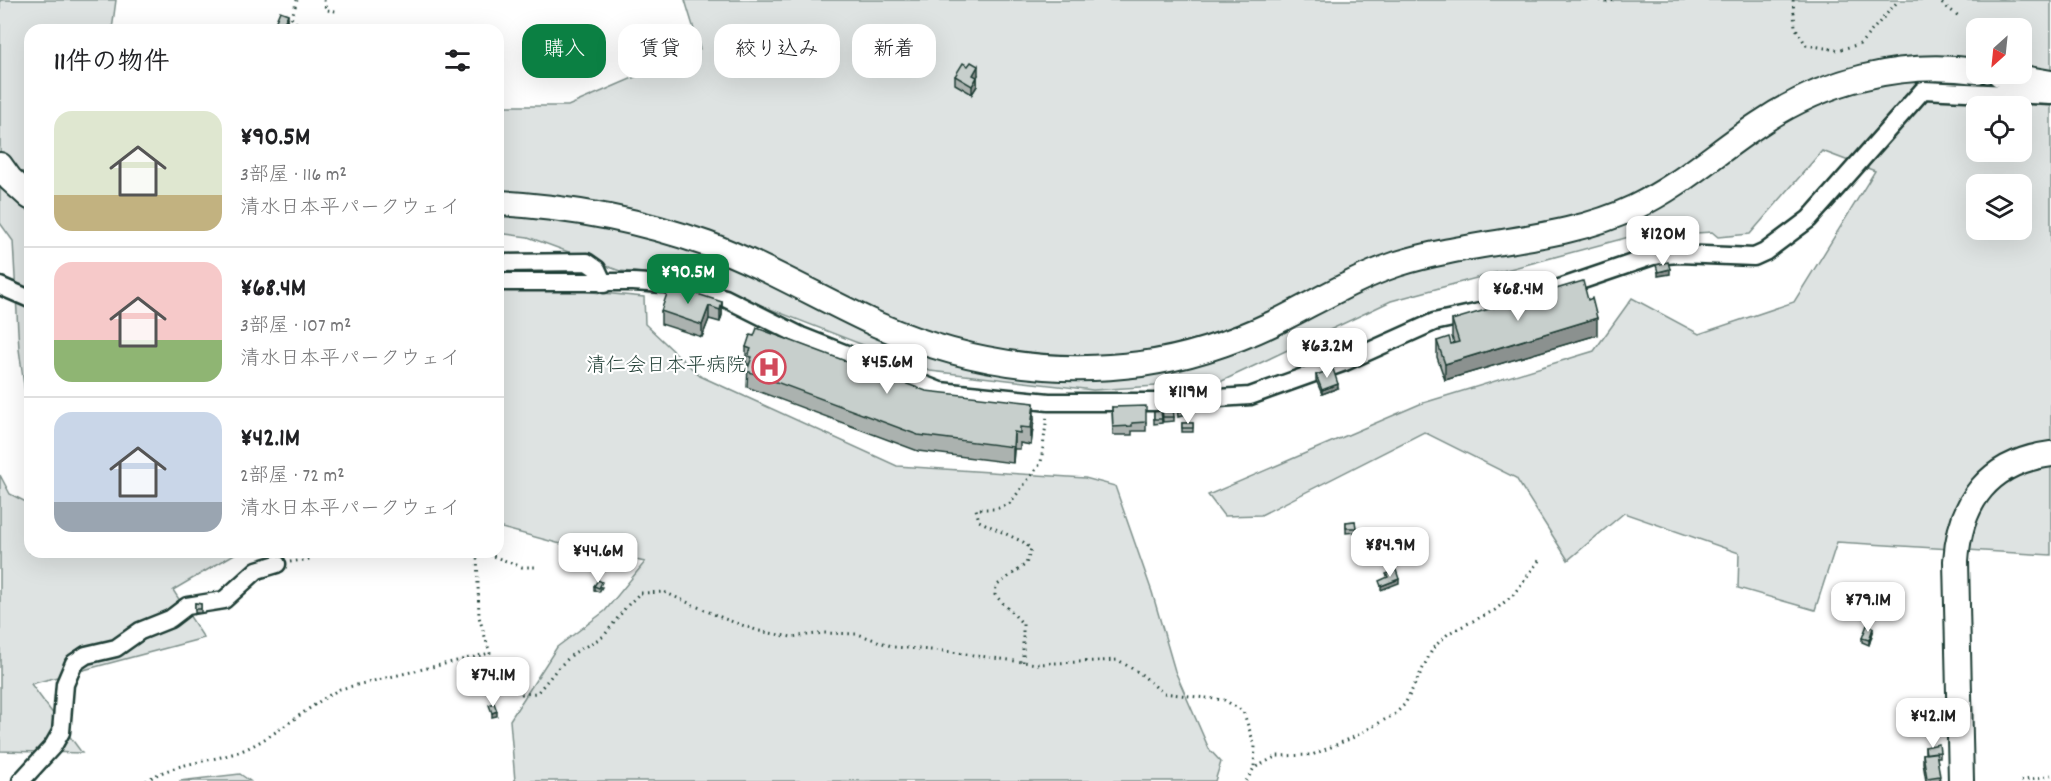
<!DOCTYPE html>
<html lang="ja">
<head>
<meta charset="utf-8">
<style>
	body { margin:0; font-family:Dekko,"Klee One",sans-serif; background:#f2f2f2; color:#202124; height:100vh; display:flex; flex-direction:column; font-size:22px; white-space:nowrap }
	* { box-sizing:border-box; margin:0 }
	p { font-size:20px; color:#757577 }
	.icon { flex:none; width:33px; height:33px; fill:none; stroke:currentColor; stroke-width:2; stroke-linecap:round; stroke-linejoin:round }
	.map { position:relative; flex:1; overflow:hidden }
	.side { position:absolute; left:24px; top:24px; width:480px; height:534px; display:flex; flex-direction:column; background:#fff; border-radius:18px; box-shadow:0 6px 24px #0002 }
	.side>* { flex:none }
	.hud { position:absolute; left:522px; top:24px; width:570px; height:54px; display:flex; gap:12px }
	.needle { width:39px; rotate:207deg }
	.fabs { position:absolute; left:1966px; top:18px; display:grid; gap:12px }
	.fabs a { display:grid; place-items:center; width:66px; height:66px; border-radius:12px; background:#fff; box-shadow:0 6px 24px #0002; font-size:30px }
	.price { position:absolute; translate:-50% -51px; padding:0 14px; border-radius:12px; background:#fff; color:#222; font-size:20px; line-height:39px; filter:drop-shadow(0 2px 3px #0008) }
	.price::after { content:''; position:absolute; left:50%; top:36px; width:18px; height:14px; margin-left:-9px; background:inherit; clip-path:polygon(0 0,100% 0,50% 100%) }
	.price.on { background:#0b8043; color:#fff }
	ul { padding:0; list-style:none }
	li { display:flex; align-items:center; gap:18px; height:150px; padding:0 30px }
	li+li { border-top:2px solid #e0e0e0 }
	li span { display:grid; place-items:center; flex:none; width:168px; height:120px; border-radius:18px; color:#555 }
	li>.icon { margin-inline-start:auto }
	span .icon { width:72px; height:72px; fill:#fffc; stroke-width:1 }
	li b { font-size:26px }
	h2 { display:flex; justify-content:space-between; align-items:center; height:72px; padding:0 30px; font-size:26px }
	.chip { padding:0 21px; border-radius:18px; background:#fff; box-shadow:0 6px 24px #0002; font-size:21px; line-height:54px }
	.chip.on { background:#0b8043; color:#fff }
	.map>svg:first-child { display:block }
	.green { fill:#dee3e2; stroke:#7e908b; stroke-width:1.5; fill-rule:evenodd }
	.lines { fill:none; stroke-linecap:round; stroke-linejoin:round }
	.street-casing { stroke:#1f3d34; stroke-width:21 }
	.secondary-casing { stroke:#1f3d34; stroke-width:28 }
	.path { stroke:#1f3d34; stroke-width:3; stroke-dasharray:1.5 4.5; stroke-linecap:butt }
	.street { stroke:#fff; stroke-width:16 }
	.secondary { stroke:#fff; stroke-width:24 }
	.wall { fill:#abb2af; stroke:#1f3d34; stroke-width:1.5 }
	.shaded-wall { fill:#8b918f; stroke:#1f3d34; stroke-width:1.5 }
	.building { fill:#c7cfcc; stroke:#1f3d34; stroke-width:1.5 }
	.labels { text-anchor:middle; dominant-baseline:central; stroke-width:4.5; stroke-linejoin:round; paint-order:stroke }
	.poi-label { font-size:20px; fill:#1f3d34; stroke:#fff; text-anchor:end }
</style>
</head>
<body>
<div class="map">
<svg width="2051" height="781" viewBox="0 0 2051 781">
	<rect width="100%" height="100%" fill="#fff"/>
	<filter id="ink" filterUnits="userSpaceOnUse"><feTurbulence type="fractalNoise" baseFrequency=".0167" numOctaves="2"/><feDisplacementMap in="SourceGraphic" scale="12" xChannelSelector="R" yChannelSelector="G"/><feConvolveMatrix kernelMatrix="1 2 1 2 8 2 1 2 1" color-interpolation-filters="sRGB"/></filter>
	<g filter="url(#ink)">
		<path class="green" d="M 0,0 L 116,0 L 112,30 L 30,30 L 30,429 L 19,349 L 13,241 L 0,223 Z
			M 685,0 L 2051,0 L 2051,555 L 1837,542 L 1815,610 L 1738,588 L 1739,553 L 1624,513 L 1568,560 L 1516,478 L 1424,432 L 1261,515 L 1224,516 L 1208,495 L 1420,404 L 1594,351 L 1632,298 L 1699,334 L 1794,302 L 1875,171 L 1822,151 L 1750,234 L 1718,237 L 1712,232 L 1629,237 L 1391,301 L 1220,382 L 1093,390 L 930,371 L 688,277 L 620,271 L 528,237 L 498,233 L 498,106 L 568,106 L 700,49 ZM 1977,28 L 2022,28 L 2022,74 L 1977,74 ZM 1977,106 L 2022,106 L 2022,152 L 1977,152 ZM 1977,184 L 2022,184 L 2022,230 L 1977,230 Z
			M 498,283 L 644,297 L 645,324 L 700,376 L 897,466 L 1085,478 L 1115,486 L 1152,592 L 1175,671 L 1209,749 L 1221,762 L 1215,781 L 515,781 L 510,720 L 557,647 L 605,611 L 645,562 L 557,543 L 498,527 Z
			M 0,475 L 10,494 L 30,504 L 30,552 L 238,552 L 173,590 L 204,638 L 31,684 L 82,753 L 0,751 Z
			M 240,774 L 250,781 L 179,781 Z"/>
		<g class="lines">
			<defs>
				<path id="street" d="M 498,263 L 587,262 L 597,269 L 604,284
					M 498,282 L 633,282 L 664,284 L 695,290 L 725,298 L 801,336 L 940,391 L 1049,402 L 1155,402 L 1250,396 L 1345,362 L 1434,322 L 1503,307
					M 0,286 L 30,299
					M 1539,295 L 1653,256 L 1679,254 L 1754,257 L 1765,252 L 1809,219 L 1923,90 L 2051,96
					M 21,781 L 53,746 L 61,732 L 65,684 L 74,663 L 86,655 L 116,648 L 140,631 L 170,619 L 187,606 L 224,600 L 257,570 L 277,564"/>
				<path id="secondary" d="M 2000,74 L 2051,83
					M 0,165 L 10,179 L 30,197
					M 498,203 C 568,207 640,220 707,244 C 766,266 821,299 878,325 C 961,361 1050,376 1141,364 C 1187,358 1234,342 1276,322 C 1316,302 1355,278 1397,264 C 1475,239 1560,243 1635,207 C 1680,186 1718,151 1759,124 C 1824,80 1900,61 1977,71
					M 1961,781 L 1956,561 C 1960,501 1989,462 2051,454"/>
			</defs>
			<use href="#street" class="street-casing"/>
			<use href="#secondary" class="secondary-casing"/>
			<path class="path" d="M 324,0 L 326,10 L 336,11
				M 1600,0 L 1606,2 L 1615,0
				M 1793,0 L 1795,27 L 1806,45 L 1838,50 L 1860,44 L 1899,0
				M 1937,0 L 1960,17
				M 288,30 L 297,0
				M 477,552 L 479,617 L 490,653 L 501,679 L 522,694 L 537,693 L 558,668 L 574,653 L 604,636 L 626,607 L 640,593 L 664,592 L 725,619 L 759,631 L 791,637 L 824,633 L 858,634 L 894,647 L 944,651 L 1037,664 L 1118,660 L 1141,674 L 1163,693 L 1224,700 L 1243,711 L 1255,746 L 1254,768
				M 482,552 L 522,567 L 539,567
				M 290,562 L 310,559 L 319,552
				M 1023,662 L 1023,624 L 995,595 L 996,586 L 1026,564 L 1031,549 L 1023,542 L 979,521 L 976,509 L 996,509 L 1010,503 L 1041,463 L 1047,416
				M 146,781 C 176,761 213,763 246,749 C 280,733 307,707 340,689 L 490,653
				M 1246,781 L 1254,768 L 1277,756 L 1312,755 L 1352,738 L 1395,714 L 1405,704 L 1433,648 L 1449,633 L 1495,610 L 1513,595 L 1541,558
				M 2021,781 L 2051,775"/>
			<use href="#street" class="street"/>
			<use href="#secondary" class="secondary"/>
		</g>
		<path class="wall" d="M 288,18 L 283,30 L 275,28 L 275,23 Z
			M 978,75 L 977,77 L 977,86 L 972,94 L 955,84 L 955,76 Z
			M 722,302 L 722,315 L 720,322 L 709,319 L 702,337 L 661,324 L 661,311 Z
			M 1452,320 L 1597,335 L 1445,380 L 1437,357 L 1437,341 L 1451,344 L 1454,343 L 1452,337 Z
			M 746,347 L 1034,419 L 1031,445 L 1020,443 L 1020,449 L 1014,449 L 1013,463 L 918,451 L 747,387 L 748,364 L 746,363 Z
			M 1316,375 L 1338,388 L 1322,394 L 1316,380 Z
			M 1177,406 L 1187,411 L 1187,415 L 1178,417 Z
			M 1112,407 L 1146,422 L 1146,431 L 1132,431 L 1132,435 L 1113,435 Z
			M 1162,409 L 1174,417 L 1174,421 L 1163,422 Z
			M 1161,411 L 1162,423 L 1154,424 L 1154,412 Z
			M 1182,423 L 1193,423 L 1193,432 L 1182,432 Z
			M 1355,521 L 1356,532 L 1346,533 L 1346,522 Z
			M 594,586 L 602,587 L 599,592 L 594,590 Z
			M 195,603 L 201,604 L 201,613 L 195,613 Z
			M 1873,632 L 1869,645 L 1862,642 L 1862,638 Z
			M 1925,747 L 1940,752 L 1940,757 L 1937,757 L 1940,781 L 1926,781 L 1923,763 L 1923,754 L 1925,754 Z"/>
		<path class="shaded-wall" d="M 288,14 L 288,18 L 282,30 L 282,27 Z
			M 978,66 L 978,75 L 973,84 L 973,75 Z
			M 977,77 L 977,86 L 972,94 L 972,86 Z
			M 1670,269 L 1670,274 L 1658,276 L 1658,272 Z
			M 722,302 L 722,315 L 720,322 L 720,310 Z
			M 709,306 L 709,319 L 702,337 L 702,325 Z
			M 1597,318 L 1597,335 L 1445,380 L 1445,364 Z
			M 1338,384 L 1338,388 L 1322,394 L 1322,390 Z
			M 1034,403 L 1034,419 L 1031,445 L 1031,428 Z
			M 1014,432 L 1014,449 L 1013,463 L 1013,447 Z
			M 1399,579 L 1399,583 L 1381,590 L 1381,586 Z
			M 1873,628 L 1873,632 L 1869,645 L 1869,640 Z
			M 497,711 L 497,716 L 492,717 L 492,713 Z"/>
		<path class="building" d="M 280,11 L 288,14 L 282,27 L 275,23 Z
			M 296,22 L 301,25 L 299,30 L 292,30 Z
			M 971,62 L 978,66 L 973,75 L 977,77 L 972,86 L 955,76 L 963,63 L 968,66 Z
			M 1668,262 L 1670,269 L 1658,272 L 1656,265 Z
			M 1583,281 L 1588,300 L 1592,298 L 1597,318 L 1445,364 L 1437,341 L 1449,337 L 1451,344 L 1459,342 L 1452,320 Z
			M 670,285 L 722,302 L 720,310 L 709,306 L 702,325 L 661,311 Z
			M 757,328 L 926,391 L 1034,403 L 1031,428 L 1020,427 L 1020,433 L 1014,432 L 1013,447 L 918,435 L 747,371 L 752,357 L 748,356 L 751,349 L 746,347 L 750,335 L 754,336 Z
			M 1333,369 L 1338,384 L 1322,390 L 1316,375 Z
			M 1186,404 L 1187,411 L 1178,412 L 1177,406 Z
			M 1146,406 L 1146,422 L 1132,423 L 1132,426 L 1113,427 L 1112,407 Z
			M 1173,408 L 1174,417 L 1163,417 L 1162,409 Z
			M 1161,411 L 1162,419 L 1154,419 L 1154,412 Z
			M 1182,423 L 1193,423 L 1193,428 L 1182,428 Z
			M 1355,521 L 1356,528 L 1346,528 L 1346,522 Z
			M 1396,570 L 1399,579 L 1381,586 L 1379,581 L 1388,577 L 1386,574 Z
			M 598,580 L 602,582 L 599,588 L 594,586 Z
			M 195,603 L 201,604 L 201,609 L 195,609 Z
			M 1867,625 L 1873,628 L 1869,640 L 1862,638 Z
			M 494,703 L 497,711 L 492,713 L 489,705 Z
			M 1939,744 L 1940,752 L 1926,754 L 1925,747 Z
			M 1936,752 L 1940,776 L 1927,778 L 1923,754 Z"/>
	</g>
	<defs>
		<symbol id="hospital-ring" viewBox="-11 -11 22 22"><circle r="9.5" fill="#fff" stroke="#d1495b" stroke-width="1.5"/><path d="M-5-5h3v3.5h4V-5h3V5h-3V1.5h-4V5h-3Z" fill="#d1495b"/></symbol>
	</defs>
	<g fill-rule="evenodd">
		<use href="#hospital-ring" x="750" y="348" width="38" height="38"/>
	</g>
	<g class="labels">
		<g class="poi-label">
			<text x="746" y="367">清仁会日本平病院</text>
		</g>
	</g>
</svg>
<div class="fabs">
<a><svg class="needle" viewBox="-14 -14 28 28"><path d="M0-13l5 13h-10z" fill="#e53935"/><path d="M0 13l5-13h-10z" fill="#757577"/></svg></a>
<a><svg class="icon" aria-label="locate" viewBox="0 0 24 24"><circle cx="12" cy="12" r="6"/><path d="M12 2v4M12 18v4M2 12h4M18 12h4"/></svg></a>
<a><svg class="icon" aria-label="layers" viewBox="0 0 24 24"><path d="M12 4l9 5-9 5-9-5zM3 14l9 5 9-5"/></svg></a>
</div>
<b class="price" style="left:1663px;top:267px">¥120M</b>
<b class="price on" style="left:688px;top:305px">¥90.5M</b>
<b class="price" style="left:1518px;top:322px">¥68.4M</b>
<b class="price" style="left:1327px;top:379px">¥63.2M</b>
<b class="price" style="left:887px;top:395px">¥45.6M</b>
<b class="price" style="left:1188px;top:425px">¥119M</b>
<b class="price" style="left:1390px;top:578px">¥84.9M</b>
<b class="price" style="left:598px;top:584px">¥44.6M</b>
<b class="price" style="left:1868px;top:633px">¥79.1M</b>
<b class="price" style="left:493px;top:708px">¥74.1M</b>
<b class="price" style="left:1933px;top:749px">¥42.1M</b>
<div class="hud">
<a class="chip on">購入</a>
<a class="chip">賃貸</a>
<a class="chip">絞り込み</a>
<a class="chip">新着</a>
</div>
<section class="side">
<h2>11件の物件<svg class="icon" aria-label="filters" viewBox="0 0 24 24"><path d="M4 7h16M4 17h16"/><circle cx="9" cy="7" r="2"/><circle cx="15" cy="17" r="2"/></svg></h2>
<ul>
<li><span style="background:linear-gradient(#dfe7d0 70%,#c2b280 0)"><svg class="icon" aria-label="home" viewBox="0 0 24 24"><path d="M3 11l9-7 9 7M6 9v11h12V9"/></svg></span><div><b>¥90.5M</b><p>3部屋 · 116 m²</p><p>清水日本平パークウェイ</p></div></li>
<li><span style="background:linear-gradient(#f6c9c9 65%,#8fb573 0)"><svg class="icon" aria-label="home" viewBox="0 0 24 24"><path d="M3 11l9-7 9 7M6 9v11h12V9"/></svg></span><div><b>¥68.4M</b><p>3部屋 · 107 m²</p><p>清水日本平パークウェイ</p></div></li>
<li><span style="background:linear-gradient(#c9d6e8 75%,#9aa5b1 0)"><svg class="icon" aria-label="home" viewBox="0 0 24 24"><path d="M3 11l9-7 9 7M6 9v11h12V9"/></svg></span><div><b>¥42.1M</b><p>2部屋 · 72 m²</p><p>清水日本平パークウェイ</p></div></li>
</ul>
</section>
</div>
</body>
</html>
